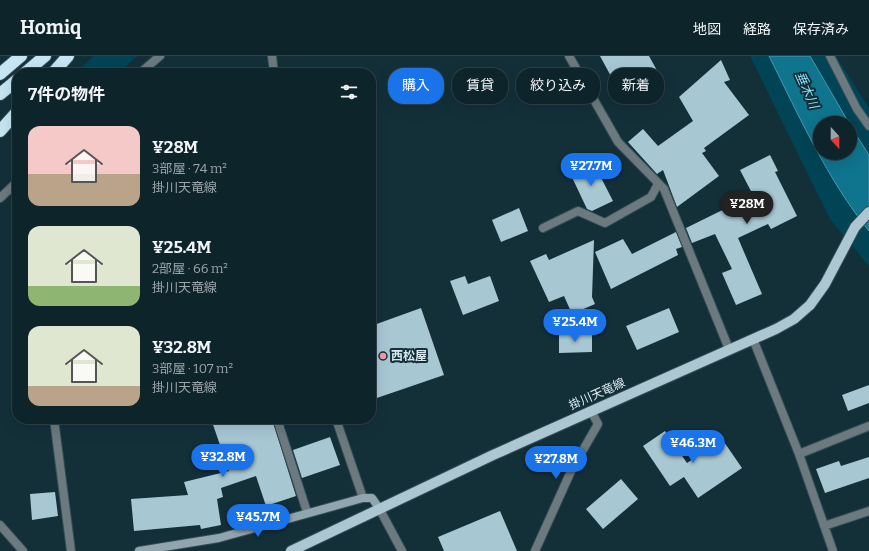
<!DOCTYPE html>
<html lang="ja">
<head>
<meta charset="utf-8">
<style>
	body { margin:0; font-family:Bitter,"Noto Sans JP",serif; background:#1c3037; color:#f1f3f6; height:100vh; display:flex; flex-direction:column; font-size:15px; white-space:nowrap }
	* { box-sizing:border-box; margin:0 }
	p { font-size:13px; color:#9ba4a9 }
	.icon { flex:none; width:22px; height:22px; fill:none; stroke:currentColor; stroke-width:2; stroke-linecap:round; stroke-linejoin:round }
	.map { position:relative; flex:1; overflow:hidden }
	.drawer { position:absolute; left:12px; top:12px; width:364px; height:356px; display:flex; flex-direction:column; background:#0e242b; border-radius:16px; box-shadow:0 4px 16px #0002,0 0 0 1px #2e4147 }
	.drawer>* { flex:none }
	.banner { position:absolute; left:388px; top:12px; width:380px; height:36px; display:flex; gap:8px }
	.needle { width:26px; rotate:159deg }
	.fabs { position:absolute; left:813px; top:60px; display:grid; gap:8px }
	.fabs a { display:grid; place-items:center; width:44px; height:44px; border-radius:50%; background:#0e242b; box-shadow:0 4px 16px #0002,0 0 0 1px #2e4147; font-size:20px }
	.price { position:absolute; translate:-50% -34px; padding:0 9px; border-radius:14px; background:#1a73e8; color:#fff; font-size:13px; line-height:26px; filter:drop-shadow(0 1px 2px #0008) }
	.price::after { content:''; position:absolute; left:50%; top:24px; width:12px; height:9px; margin-left:-6px; background:inherit; clip-path:polygon(0 0,100% 0,50% 100%) }
	.price.current { background:#222; color:#fff }
	ul { padding:0; list-style:none }
	li { display:flex; align-items:center; gap:12px; height:100px; padding:0 16px }
	li span { display:grid; place-items:center; flex:none; width:112px; height:80px; border-radius:12px; color:#555 }
	li>.icon { margin-inline-start:auto }
	span .icon { width:48px; height:48px; fill:#fffc; stroke-width:1 }
	li b { font-size:17px }
	h2 { display:flex; justify-content:space-between; align-items:center; height:48px; padding:0 16px; font-size:17px }
	.pill { padding:0 14px; border-radius:16px; background:#0e242b; box-shadow:0 4px 16px #0002,0 0 0 1px #2e4147; font-size:14px; line-height:36px }
	.pill.current { background:#1a73e8; color:#fff }
	header { display:flex; align-items:center; gap:24px; box-sizing:border-box; height:56px; padding:0 20px; background:#0e242b; border-bottom:1px solid #2e4147 }
	header strong { font-size:19px }
	nav { display:flex; gap:22px; margin-inline-start:auto; font-size:14px }
	.map>svg:first-child { display:block }
	.green { fill:#014455; fill-rule:evenodd }
	.water { fill:#0f748e; stroke:#4c97ab }
	.building { fill:#a7c7d3 }
	.lines { fill:none; stroke-linecap:round; stroke-linejoin:round }
	.lane-casing { stroke:#334e56; stroke-width:10 }
	.street-casing { stroke:#334e56; stroke-width:10 }
	.secondary-casing { stroke:#334e56; stroke-width:10 }
	.primary-casing { stroke:#334e56; stroke-width:12 }
	.highway-casing { stroke:#334e56; stroke-width:14 }
	.lane { stroke:#6c797e; stroke-width:8 }
	.street { stroke:#6c797e; stroke-width:8 }
	.secondary { stroke:#90a5ad; stroke-width:8 }
	.primary { stroke:#acc7d1; stroke-width:10 }
	.highway { stroke:#c5e6f2; stroke-width:12 }
	.poi-dot { fill:#f49aa5; stroke:#133039; stroke-width:1.5 }
	.labels { text-anchor:middle; dominant-baseline:central; stroke-width:4; stroke-linejoin:round; paint-order:stroke }
	.poi-label { font-size:12px; font-weight:bold; fill:#d9e9ef; stroke:#133039; text-anchor:start }
	.street-label { font-size:12px; fill:#d9e9ef; stroke:#133039 }
	.water-label { font-size:13px; font-style:italic; fill:#8cdcf7; stroke:#133039 }
</style>
</head>
<body>
<header>
<strong>Homiq</strong>
<nav><a>地図</a><a>経路</a><a>保存済み</a></nav>
</header>
<div class="map">
<svg width="869" height="495" viewBox="0 0 869 495">
	<rect width="100%" height="100%" fill="#133039"/>
	<path class="green" d="M 94,0 L 137,0 L 119,17 L 75,17 Z
		M 750,0 L 836,0 L 869,52 L 869,210 L 830,163 ZM 820,67 L 850,67 L 850,97 L 820,97 Z"/>
	<path class="water" d="M 769,0 L 810,0 L 849,67 L 820,67 L 820,97 L 850,97 L 850,69 L 869,99 L 869,175 C 827,123 799,60 769,0 Z"/>
	<path class="building" d="M 600,0 L 649,0 L 664,27 L 626,48 Z
		M 721,4 L 730,24 L 724,26 L 749,59 L 704,92 L 706,95 L 702,97 L 719,120 L 677,151 L 663,114 L 657,118 L 628,86 L 643,73 L 658,90 L 693,65 L 679,41 Z
		M 770,99 L 778,115 L 775,116 L 797,160 L 771,173 L 768,168 L 738,182 L 762,238 L 736,249 L 722,217 L 732,213 L 715,178 L 692,187 L 686,172 L 753,139 L 740,114 Z
		M 593,106 L 613,145 L 592,155 L 587,153 L 570,117 Z
		M 519,152 L 528,175 L 501,186 L 492,164 Z
		M 676,176 L 682,191 L 676,193 L 678,199 L 611,233 L 595,196 L 623,183 L 632,198 Z
		M 594,184 L 592,241 L 595,248 L 572,258 L 564,240 L 549,246 L 530,205 L 546,198 L 549,204 Z
		M 465,220 L 468,228 L 490,220 L 499,245 L 463,259 L 450,225 Z
		M 421,252 L 444,319 L 371,344 L 371,270 Z
		M 669,252 L 679,276 L 637,294 L 626,270 Z
		M 559,277 L 592,277 L 592,296 L 559,297 Z
		M 869,329 L 869,347 L 848,355 L 842,339 Z
		M 211,363 L 272,363 L 296,440 L 266,450 L 256,420 L 221,432 L 223,441 L 217,443 L 221,469 L 201,473 L 200,469 L 134,475 L 131,443 L 188,439 L 184,426 L 229,415 Z
		M 665,375 L 687,407 L 722,383 L 742,412 L 698,442 L 684,421 L 670,430 L 643,390 Z
		M 330,381 L 340,409 L 302,422 L 293,394 Z
		M 869,401 L 869,422 L 825,437 L 816,413 L 839,405 L 841,410 Z
		M 621,423 L 638,443 L 603,473 L 586,453 Z
		M 55,436 L 58,460 L 32,464 L 30,438 Z
		M 500,455 L 517,495 L 444,495 L 438,481 Z"/>
	<g class="lines">
		<defs>
			<path id="lane" d="M 830,0 L 857,53 L 869,70
				M 543,172 L 578,155 L 605,167 L 651,141 L 658,128
				M 54,363 L 71,495
				M 277,363 L 307,456
				M 379,452 L 402,495"/>
			<path id="street" d="M 272,0 L 274,17
				M 569,0 L 618,86 L 664,133 L 729,293
				M 140,17 L 160,0
				M 0,142 L 17,126
				M 753,283 L 799,398
				M 336,363 L 363,442
				M 0,469 L 23,495
				M 824,470 L 869,455
				M 535,495 L 572,413 L 598,368 L 591,355
				M 833,495 L 799,398 L 869,370"/>
			<path id="secondary" d="M 139,495 L 219,482 L 363,442 L 372,442 L 379,452"/>
			<path id="primary" d="M 291,495 L 493,399 L 776,273 L 794,263 L 810,249 L 825,228 L 855,171 L 869,156"/>
			<path id="highway" d="M 25,17 L 45,0
				M 53,17 L 68,0
				M 0,18 L 21,0
				M 0,38 L 17,24
				M 0,75 L 17,56"/>
		</defs>
		<use href="#lane" class="lane-casing"/>
		<use href="#street" class="street-casing"/>
		<use href="#secondary" class="secondary-casing"/>
		<use href="#primary" class="primary-casing"/>
		<use href="#highway" class="highway-casing"/>
		<use href="#lane" class="lane"/>
		<use href="#street" class="street"/>
		<use href="#secondary" class="secondary"/>
		<use href="#primary" class="primary"/>
		<use href="#highway" class="highway"/>
	</g>
	<circle class="poi-dot" cx="383" cy="300" r="4"/>
	<g class="labels">
		<g class="poi-label">
			<text x="391" y="300">西松屋</text>
		</g>
		<g class="street-label">
			<text transform="translate(597 338) rotate(-24)">掛川天竜線</text>
		</g>
		<g class="water-label">
			<text transform="translate(807 34) rotate(66)">垂木川</text>
		</g>
	</g>
</svg>
<div class="fabs">
<a><svg class="needle" viewBox="-14 -14 28 28"><path d="M0-13l5 13h-10z" fill="#e53935"/><path d="M0 13l5-13h-10z" fill="#9ba4a9"/></svg></a>
</div>
<b class="price" style="left:591px;top:131px">¥27.7M</b>
<b class="price current" style="left:747px;top:169px">¥28M</b>
<b class="price" style="left:575px;top:287px">¥25.4M</b>
<b class="price" style="left:693px;top:408px">¥46.3M</b>
<b class="price" style="left:223px;top:422px">¥32.8M</b>
<b class="price" style="left:556px;top:424px">¥27.8M</b>
<b class="price" style="left:258px;top:482px">¥45.7M</b>
<div class="banner">
<a class="pill current">購入</a>
<a class="pill">賃貸</a>
<a class="pill">絞り込み</a>
<a class="pill">新着</a>
</div>
<section class="drawer">
<h2>7件の物件<svg class="icon" aria-label="filters" viewBox="0 0 24 24"><path d="M4 7h16M4 17h16"/><circle cx="9" cy="7" r="2"/><circle cx="15" cy="17" r="2"/></svg></h2>
<ul>
<li><span style="background:linear-gradient(#f6c9c9 60%,#b9a48a 0)"><svg class="icon" aria-label="home" viewBox="0 0 24 24"><path d="M3 11l9-7 9 7M6 9v11h12V9"/></svg></span><div><b>¥28M</b><p>3部屋 · 74 m²</p><p>掛川天竜線</p></div></li>
<li><span style="background:linear-gradient(#dfe7d0 75%,#8fb573 0)"><svg class="icon" aria-label="home" viewBox="0 0 24 24"><path d="M3 11l9-7 9 7M6 9v11h12V9"/></svg></span><div><b>¥25.4M</b><p>2部屋 · 66 m²</p><p>掛川天竜線</p></div></li>
<li><span style="background:linear-gradient(#dfe7d0 75%,#b9a48a 0)"><svg class="icon" aria-label="home" viewBox="0 0 24 24"><path d="M3 11l9-7 9 7M6 9v11h12V9"/></svg></span><div><b>¥32.8M</b><p>3部屋 · 107 m²</p><p>掛川天竜線</p></div></li>
</ul>
</section>
</div>
</body>
</html>
